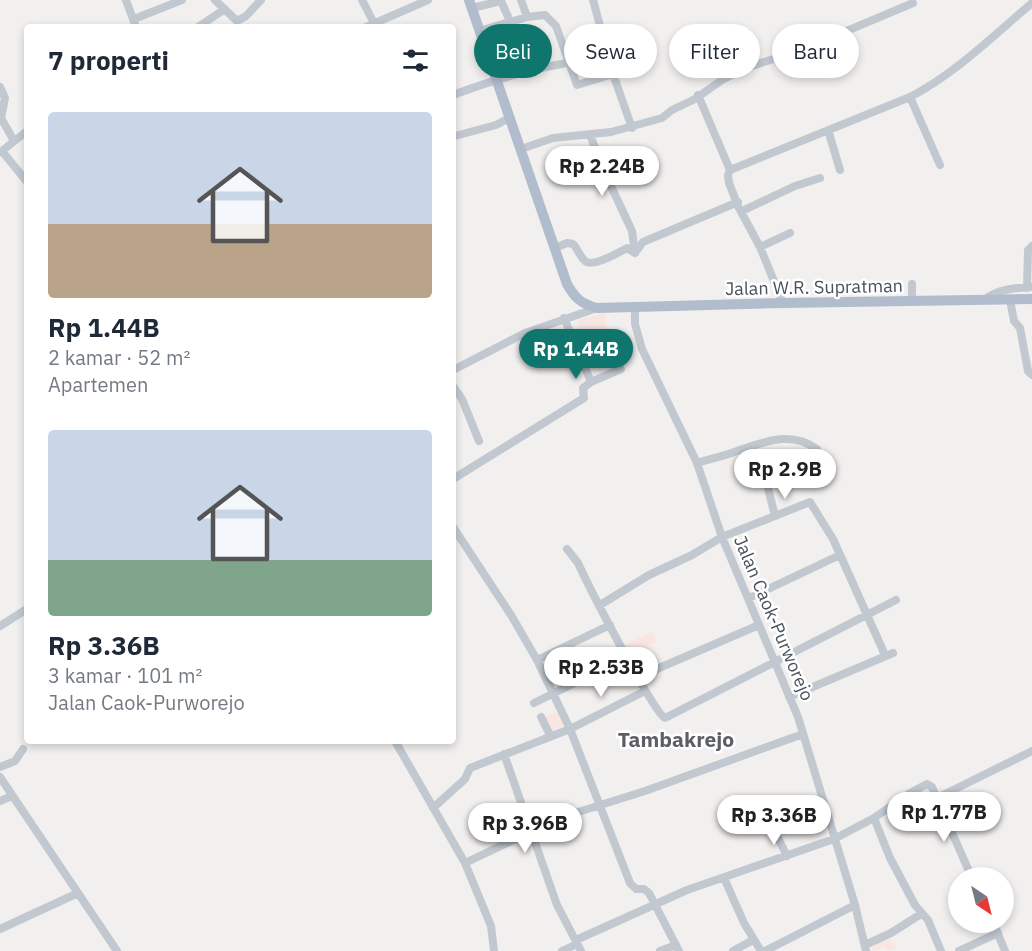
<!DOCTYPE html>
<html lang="id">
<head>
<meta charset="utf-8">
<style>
	body { margin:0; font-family:"IBM Plex Sans",sans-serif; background:#f2f2f3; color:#1f2937; height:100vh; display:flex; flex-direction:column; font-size:22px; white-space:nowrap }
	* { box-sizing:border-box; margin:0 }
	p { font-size:20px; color:#747a83 }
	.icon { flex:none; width:33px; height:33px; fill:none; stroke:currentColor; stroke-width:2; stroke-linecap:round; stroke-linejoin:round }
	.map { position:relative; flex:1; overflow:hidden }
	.panel { position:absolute; left:24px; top:24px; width:432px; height:720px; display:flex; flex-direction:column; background:#fff; border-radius:6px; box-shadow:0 3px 9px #0003 }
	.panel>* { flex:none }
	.hud { position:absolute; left:474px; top:24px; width:468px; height:54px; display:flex; gap:12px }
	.needle { width:39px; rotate:145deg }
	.fabs { position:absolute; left:948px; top:867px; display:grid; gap:12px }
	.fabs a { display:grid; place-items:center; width:66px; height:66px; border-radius:50%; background:#fff; box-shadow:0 3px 9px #0003; font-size:30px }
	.price { position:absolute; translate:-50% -51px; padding:0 14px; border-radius:21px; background:#fff; color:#222; font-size:20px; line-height:39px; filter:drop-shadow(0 2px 3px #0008) }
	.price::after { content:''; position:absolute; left:50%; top:36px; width:18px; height:14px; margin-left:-9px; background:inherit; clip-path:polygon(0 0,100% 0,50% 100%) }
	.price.current { background:#0f766e; color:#fff }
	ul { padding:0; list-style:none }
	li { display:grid; align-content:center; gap:12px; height:318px; padding:0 24px }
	li span { display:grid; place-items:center; height:186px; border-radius:6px; color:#555 }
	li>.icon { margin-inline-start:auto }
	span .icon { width:108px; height:108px; fill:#fffc; stroke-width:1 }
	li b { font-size:26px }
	h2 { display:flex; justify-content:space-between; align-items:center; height:72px; padding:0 24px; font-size:26px }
	.pill { padding:0 21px; border-radius:27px; background:#fff; box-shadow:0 3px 9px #0003; font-size:21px; line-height:54px }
	.pill.current { background:#0f766e; color:#fff }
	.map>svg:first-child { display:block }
	.medical { fill:#f9e6e2 }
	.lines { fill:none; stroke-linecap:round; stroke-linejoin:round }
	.minor { stroke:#c1c8d0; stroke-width:8 }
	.major { stroke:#b1bccc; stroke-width:10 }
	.labels { text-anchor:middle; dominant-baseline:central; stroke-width:5; stroke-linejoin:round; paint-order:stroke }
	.street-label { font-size:18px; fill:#49515b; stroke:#fff }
	.quarter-label { font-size:21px; font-weight:bold; fill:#5c5f64; stroke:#fff }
</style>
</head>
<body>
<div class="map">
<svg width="1032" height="951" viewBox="0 0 1032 951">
	<rect width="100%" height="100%" fill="#f2efef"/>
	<path class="medical" d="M 519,22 L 521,31 L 489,38 L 487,29 Z
		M 604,313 L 607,330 L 616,352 L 593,362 L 577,320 Z
		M 652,631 L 657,642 L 628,657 L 622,647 Z
		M 559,712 L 565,725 L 551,732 L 543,717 Z
		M 889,937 L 897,949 L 887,951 L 884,947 L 878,951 L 873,951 L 871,948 Z"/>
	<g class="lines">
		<path class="minor" d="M 126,0 L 136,27
			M 215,0 L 237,21 L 246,16 L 261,0
			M 362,0 L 376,27
			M 521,0 L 527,17
			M 593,0 L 613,74 L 632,128
			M 472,8 L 501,1 L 510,21
			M 134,19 L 182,0
			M 198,27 L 225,9
			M 366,27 L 428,0
			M 479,31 L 527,17 L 545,15 L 556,26 L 577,85 L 613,74
			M 0,87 L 5,98 L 1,118 L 14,141
			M 453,95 C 488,82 525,70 562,64 C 572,62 594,50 605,46
			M 698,95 L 730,170
			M 910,97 L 940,165
			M 828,130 L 840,170
			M 590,135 L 610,184 L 632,231 L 635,253
			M 455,136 L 496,125 L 509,118
			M 521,149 L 553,138 L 611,132 L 662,118 L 672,110 L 695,99 L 722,80 L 745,68 L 799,51 L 913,3
			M 2,151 L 27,131
			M 0,152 L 2,151 L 27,182
			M 742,211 L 795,186 L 820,178
			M 760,247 L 790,233
			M 555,248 L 567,243 L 573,244 C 578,249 580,257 585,261 C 593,268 619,252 627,248 L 635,253 L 643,242 L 738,202
			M 1027,288 L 1028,250 L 1032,246
			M 984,300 C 998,289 1014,288 1032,287
			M 1010,300 L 1014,321 L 1020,328 L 1028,371 L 1032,375
			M 912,302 L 912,284
			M 783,303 L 760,247 L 738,206 L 729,183 L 728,175 L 730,170 L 910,97 C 956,73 993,36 1032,3
			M 635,306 L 635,324 L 642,349 L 697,463 L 722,537 L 798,717 L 855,905 L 866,951
			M 564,318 L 591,382 L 621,369
			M 453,370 L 525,333 L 597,308
			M 453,386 L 462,399 L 479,441
			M 697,463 C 710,459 724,456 737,451 C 765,442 790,430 817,449
			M 453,479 L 584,398 L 583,388 L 591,382
			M 768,488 L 775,516
			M 453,527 L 511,615 L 537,660
			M 567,549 L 578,563 C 588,585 653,712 665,718 L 896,600
			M 749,598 L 840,555
			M 600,605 L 649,575 L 692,555 L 722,537 L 810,502 L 833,539 L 885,655
			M 610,625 L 537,660 L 570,729 L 630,883 L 636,889 L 644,889 L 649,893 L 679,951
			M 0,626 L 27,609
			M 638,677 L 759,625
			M 789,697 L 893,653
			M 534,703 L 628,657
			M 541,717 L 550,735
			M 395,741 L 465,863 L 532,831 L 575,813 L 645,791 L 803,734
			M 504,754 L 557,905 L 581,951
			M 0,767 L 15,761 L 23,749
			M 0,777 L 117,951
			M 937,798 L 1032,751
			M 0,801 L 12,796
			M 433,808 L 465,779 L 470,768 L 570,729 L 645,691
			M 874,818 L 890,858 L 915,905 L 928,920 L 941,951
			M 770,822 L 787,856
			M 465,863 L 491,926 L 494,951
			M 724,878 L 744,923 L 761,951
			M 993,922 L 1005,951
			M 0,929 L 78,893
			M 576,940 L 687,890 L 834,839 L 874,818 L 910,793 L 927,784 L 932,787 L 972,878
			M 865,945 L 891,933 L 921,914
			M 562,951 L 577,944
			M 660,951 L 676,945
			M 733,951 L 753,940
			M 765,951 L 855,905
			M 959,951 L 998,933"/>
		<path class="major" d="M 469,0 L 567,284 C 575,298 581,304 597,308 L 783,303 L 1032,299"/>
	</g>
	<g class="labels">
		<g class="street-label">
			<text transform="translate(814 287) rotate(-1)">Jalan W.R. Supratman</text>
			<text transform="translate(774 618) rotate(67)">Jalan Caok-Purworejo</text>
		</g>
		<g class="quarter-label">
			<text x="676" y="739">Tambakrejo</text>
		</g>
	</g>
</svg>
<div class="fabs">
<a><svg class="needle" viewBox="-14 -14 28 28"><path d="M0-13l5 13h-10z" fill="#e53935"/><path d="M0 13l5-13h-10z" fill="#747a83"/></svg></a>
</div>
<b class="price" style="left:602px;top:197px">Rp 2.24B</b>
<b class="price current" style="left:576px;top:380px">Rp 1.44B</b>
<b class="price" style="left:785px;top:500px">Rp 2.9B</b>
<b class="price" style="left:601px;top:698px">Rp 2.53B</b>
<b class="price" style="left:944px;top:843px">Rp 1.77B</b>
<b class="price" style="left:774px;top:846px">Rp 3.36B</b>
<b class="price" style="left:525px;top:854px">Rp 3.96B</b>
<div class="hud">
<a class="pill current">Beli</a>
<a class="pill">Sewa</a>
<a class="pill">Filter</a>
<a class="pill">Baru</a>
</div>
<section class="panel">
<h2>7 properti<svg class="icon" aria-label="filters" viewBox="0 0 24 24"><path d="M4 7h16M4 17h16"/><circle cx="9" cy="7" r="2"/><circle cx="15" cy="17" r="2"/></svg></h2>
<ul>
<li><span style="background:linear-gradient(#c9d6e8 60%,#b9a48a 0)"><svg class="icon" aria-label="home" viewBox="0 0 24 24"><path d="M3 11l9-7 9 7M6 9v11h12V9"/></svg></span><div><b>Rp 1.44B</b><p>2 kamar · 52 m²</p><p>Apartemen</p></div></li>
<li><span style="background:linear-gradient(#c9d6e8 70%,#7fa58c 0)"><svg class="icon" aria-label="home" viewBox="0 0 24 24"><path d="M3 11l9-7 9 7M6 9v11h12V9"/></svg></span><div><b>Rp 3.36B</b><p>3 kamar · 101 m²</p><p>Jalan Caok-Purworejo</p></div></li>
</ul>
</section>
</div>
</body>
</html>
